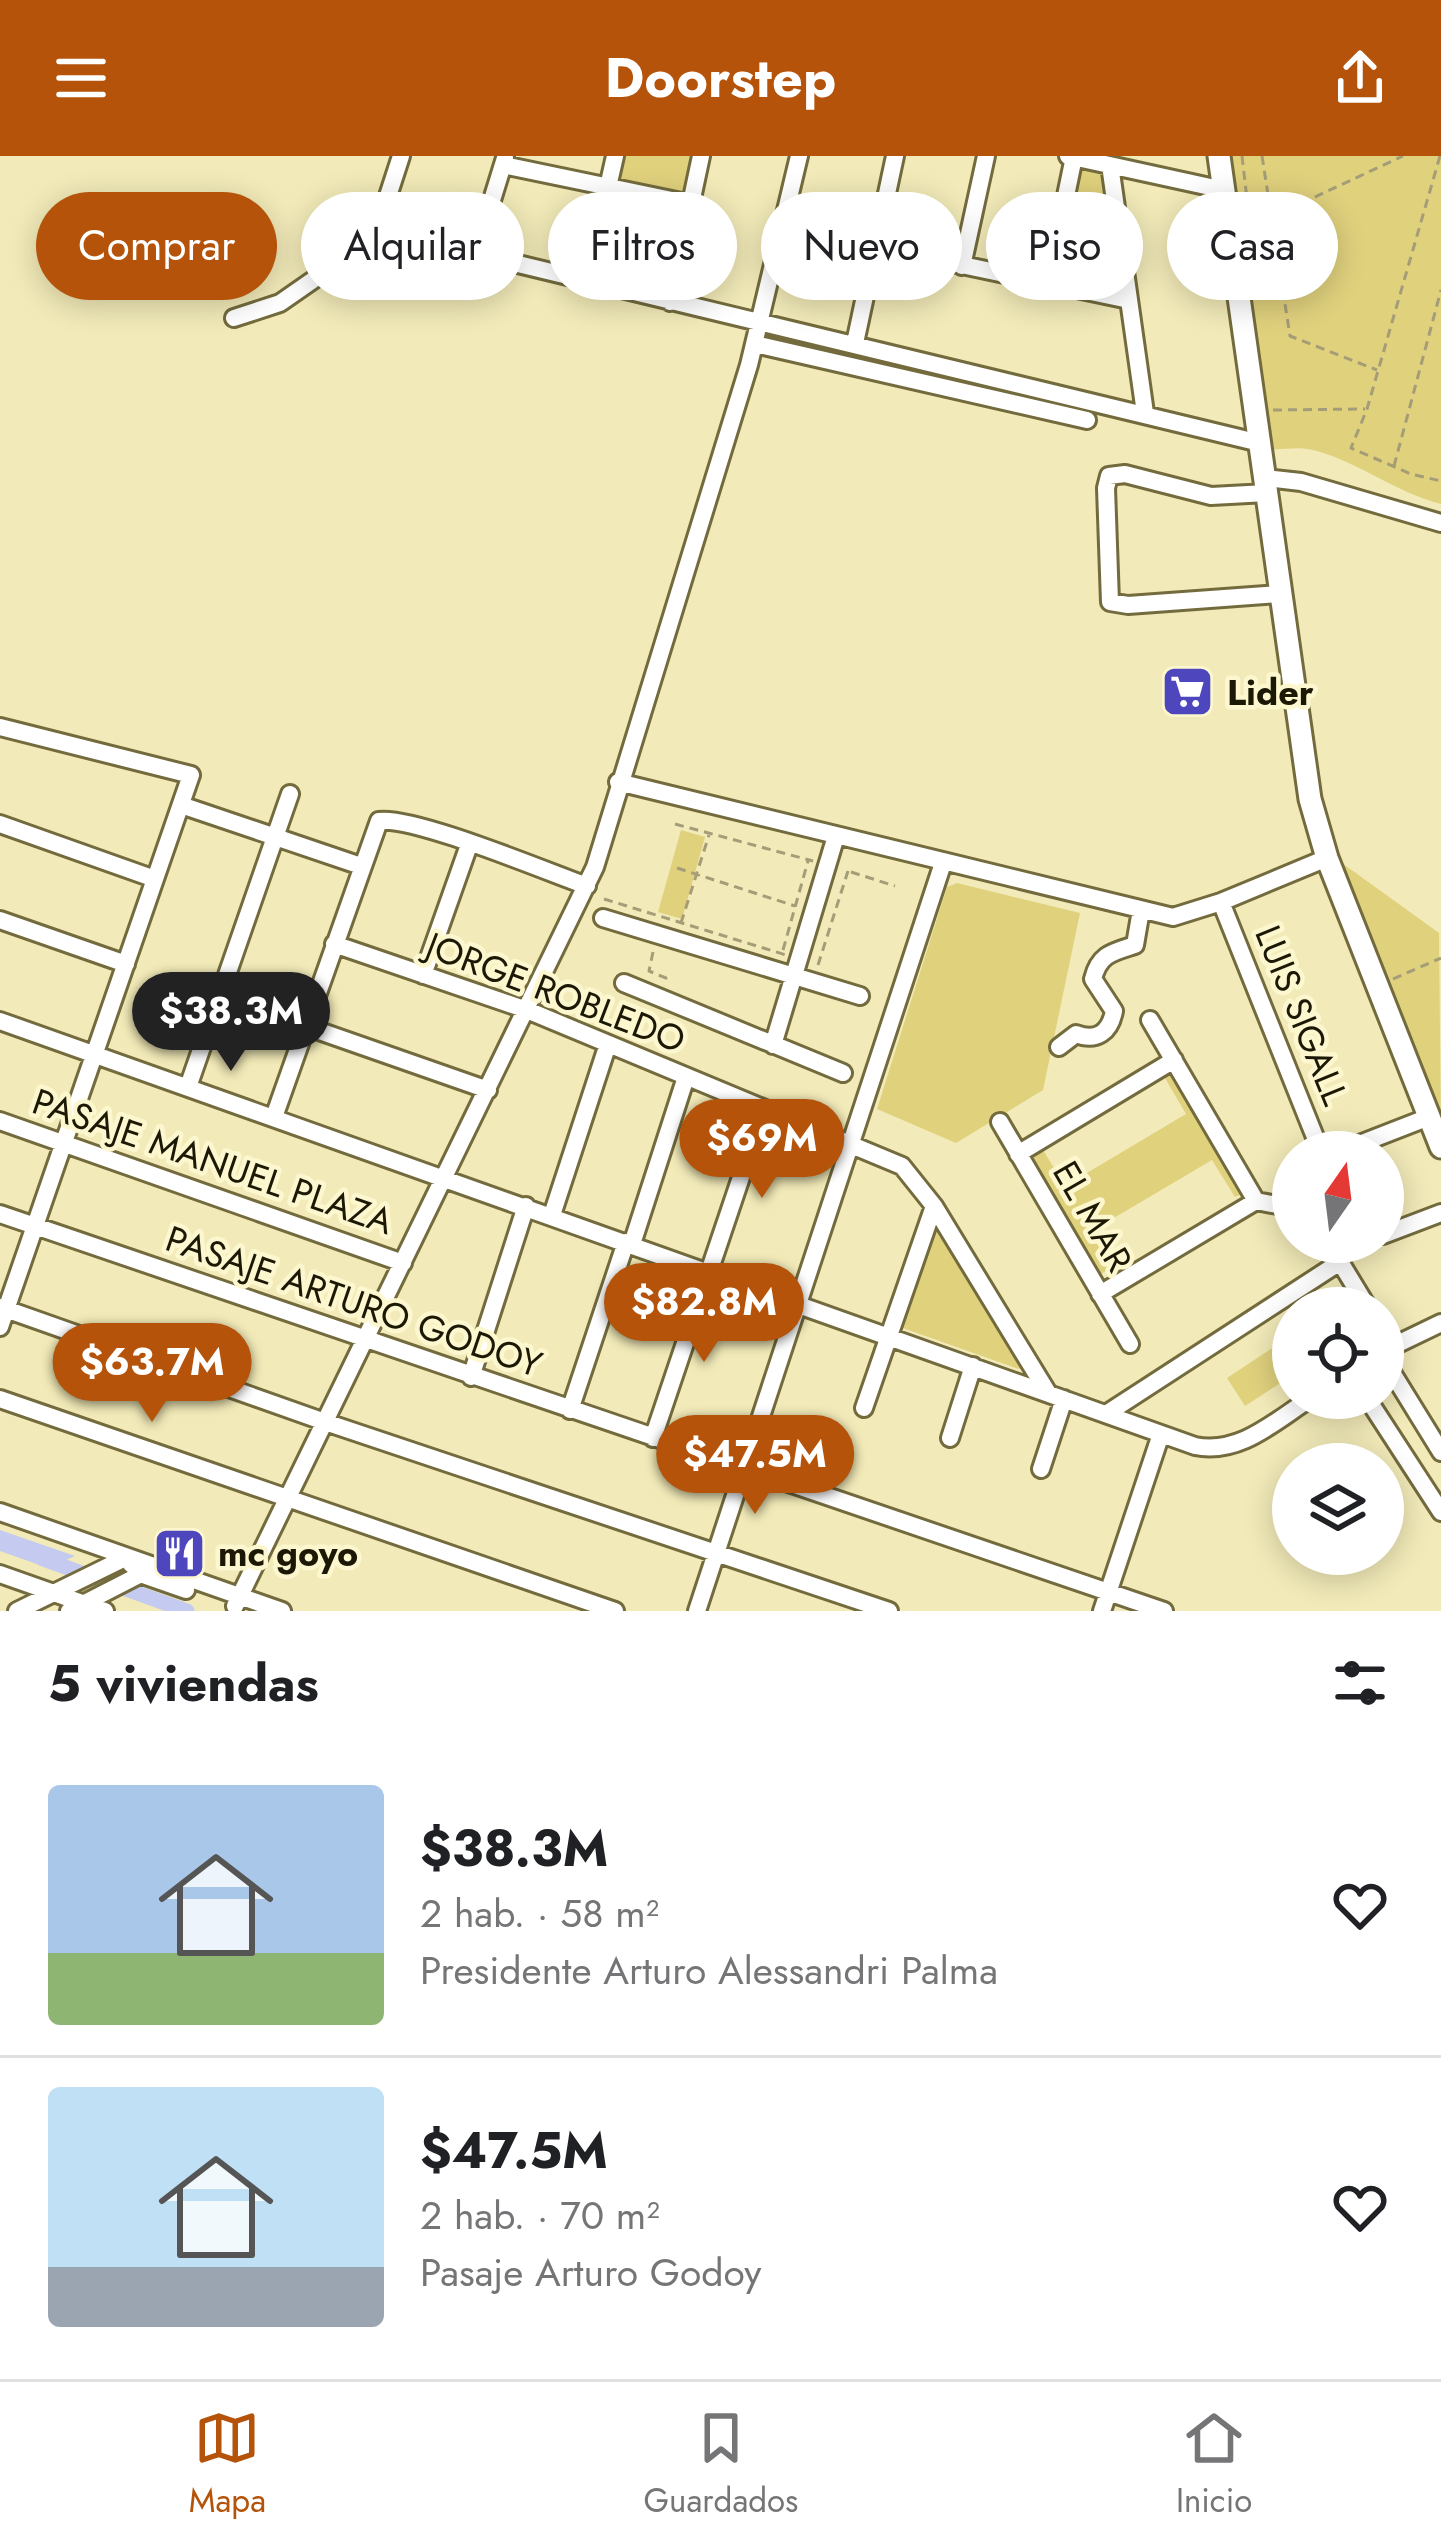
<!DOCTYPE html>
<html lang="es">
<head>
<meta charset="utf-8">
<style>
	body { margin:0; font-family:Jost,sans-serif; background:#f2f2f2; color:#202124; height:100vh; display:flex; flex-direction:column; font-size:45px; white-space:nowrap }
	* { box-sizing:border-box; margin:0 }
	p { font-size:39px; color:#757577 }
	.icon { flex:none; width:66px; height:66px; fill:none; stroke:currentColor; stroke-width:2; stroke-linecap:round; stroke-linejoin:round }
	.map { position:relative; height:1455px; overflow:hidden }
	.panel { display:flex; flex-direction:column; background:#fff; flex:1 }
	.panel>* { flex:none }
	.hud { position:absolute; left:36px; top:36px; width:1371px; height:108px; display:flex; gap:24px }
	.needle { width:78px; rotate:14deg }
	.buttons { position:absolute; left:1272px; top:975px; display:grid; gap:24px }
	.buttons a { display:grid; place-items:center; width:132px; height:132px; border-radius:50%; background:#fff; box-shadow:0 6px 30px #0003; font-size:60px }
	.price { position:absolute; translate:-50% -102px; padding:0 27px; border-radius:42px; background:#b45309; color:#fff; font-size:39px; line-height:78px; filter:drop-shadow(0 3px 6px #0008) }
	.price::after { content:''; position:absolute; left:50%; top:72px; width:36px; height:27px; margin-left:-18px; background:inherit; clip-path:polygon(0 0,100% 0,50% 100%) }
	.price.on { background:#222; color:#fff }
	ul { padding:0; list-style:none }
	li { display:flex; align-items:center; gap:36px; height:300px; padding:0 48px }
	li+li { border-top:3px solid #e0e0e0 }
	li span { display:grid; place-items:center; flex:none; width:336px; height:240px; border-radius:12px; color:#555 }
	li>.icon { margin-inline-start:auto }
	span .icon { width:144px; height:144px; fill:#fffc; stroke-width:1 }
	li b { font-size:51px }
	h2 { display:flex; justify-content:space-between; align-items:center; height:144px; padding:0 48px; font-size:51px }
	.tag { padding:0 42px; border-radius:54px; background:#fff; box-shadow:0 6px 30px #0003; font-size:42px; line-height:108px }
	.tag.on { background:#b45309; color:#fff }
	header { display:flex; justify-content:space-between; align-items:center; height:156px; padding:0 48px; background:#b45309; color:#fff; font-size:54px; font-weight:700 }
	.tabs { display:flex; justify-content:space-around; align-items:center; height:168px; border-top:3px solid #e0e0e0; background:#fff; font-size:33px; color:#757577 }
	.tabs a { display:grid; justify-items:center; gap:6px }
	.tabs .on { color:#b45309 }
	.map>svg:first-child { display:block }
	.green { fill:#e0d17d }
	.water { fill:#c5caf0 }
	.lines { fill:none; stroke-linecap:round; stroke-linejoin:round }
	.canal { stroke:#c5caf0; stroke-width:15 }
	.minor-casing { stroke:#736b3d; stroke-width:22 }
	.major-casing { stroke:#736b3d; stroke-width:27 }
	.path { stroke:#a49d77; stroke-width:3; stroke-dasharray:9 6; stroke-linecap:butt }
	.minor { stroke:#fff; stroke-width:16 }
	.major { stroke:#fff; stroke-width:21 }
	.labels { text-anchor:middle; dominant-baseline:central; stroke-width:9; stroke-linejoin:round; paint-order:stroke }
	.poi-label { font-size:36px; font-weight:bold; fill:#1c1806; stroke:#fdf7cf; text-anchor:start }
	.street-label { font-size:36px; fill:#1c1806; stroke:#fdf7cf }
</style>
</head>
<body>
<header><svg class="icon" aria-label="menu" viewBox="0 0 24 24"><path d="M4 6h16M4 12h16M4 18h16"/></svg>Doorstep<svg class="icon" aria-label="share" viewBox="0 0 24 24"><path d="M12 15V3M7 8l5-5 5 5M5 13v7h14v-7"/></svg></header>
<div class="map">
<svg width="1441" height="1455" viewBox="0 0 1441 1455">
	<rect width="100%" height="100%" fill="#f2eab8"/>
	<path class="green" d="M 619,0 L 697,0 L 689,40 L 617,28 Z
		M 1227,0 L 1441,0 L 1441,348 C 1394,336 1351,301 1308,293 C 1296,291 1281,294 1269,293 Z
		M 1080,8 L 1101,13 L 1120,137 L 1055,123 Z
		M 681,674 L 705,681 L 682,763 L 658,756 Z
		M 1335,702 L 1439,777 L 1441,975 Z
		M 957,727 L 1080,757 L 1043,934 L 956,987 L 877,953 L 947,731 Z
		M 1172,918 L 1244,1037 L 1235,1041 L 1212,1004 L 1090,1076 L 1111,1112 L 1099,1119 L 1030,1003 L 1043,994 L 1065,1030 L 1186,958 L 1165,922 Z
		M 934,1065 L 1023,1209 L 1019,1213 L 897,1170 Z
		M 1280,1187 L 1293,1207 L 1293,1219 L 1245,1250 L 1227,1222 Z"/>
	<path class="water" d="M 0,1374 L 75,1400 L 48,1412 L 0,1395 Z"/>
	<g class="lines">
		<path class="canal" d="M 43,1403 L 187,1455"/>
		<defs>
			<path id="minor" d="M 1068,0 L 1224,34
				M 503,9 L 691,48
				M 1110,9 L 1145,257
				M 608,31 L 615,0
				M 377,74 L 1260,287
				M 876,91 L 1129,144
				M 475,99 L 505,2
				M 962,110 L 986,0
				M 1048,127 L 1074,1
				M 670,146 L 701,0
				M 234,162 L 280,147 L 362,90 L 377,74 L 401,0
				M 855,187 L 895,0
				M 755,188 L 1087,264
				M 1265,322 L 1301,326 L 1441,367
				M 1267,337 L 1211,340 L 1125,318 L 1109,320 L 1106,332 L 1110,446 L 1128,449 L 1280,438
				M 0,571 L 191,619 L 0,1171
				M 618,626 L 1173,761 L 1221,746 L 1327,702
				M 181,649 L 361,710
				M 0,668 L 155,723
				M 1221,746 L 1321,996
				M 603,762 L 860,840
				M 0,764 L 126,808
				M 334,788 L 527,854 L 902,1010 L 934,1050 L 1048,1237
				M 423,819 L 469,689
				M 624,827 L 843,917
				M 1150,864 L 1256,1045
				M 0,865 L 1195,1290 C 1240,1299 1275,1265 1311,1242
				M 305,870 L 488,934
				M 773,889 L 836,680
				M 1059,891 L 1076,878 C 1097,886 1110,876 1114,855 L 1093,823 C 1099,798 1113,796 1135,789 L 1141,754
				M 188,931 L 290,638
				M 274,961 L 379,665 C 414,660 545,715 587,730
				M 0,965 L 403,1107
				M 1000,966 L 1130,1188
				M 1339,996 L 1429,961
				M 1018,998 L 1174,904
				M 1256,1045 L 1293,1052
				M 0,1058 L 1164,1455
				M 552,1059 L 608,888
				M 1383,1079 L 1441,1057
				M 1328,1086 L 1368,1152
				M 632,1088 L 686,921
				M 1100,1138 L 1256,1045
				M 0,1151 L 325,1266 L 889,1455
				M 1383,1195 L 1441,1167
				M 1383,1202 L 1441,1296
				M 471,1221 L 526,1050
				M 1367,1242 L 1441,1356
				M 0,1243 L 615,1455
				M 864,1252 L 934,1050
				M 570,1254 L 626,1086
				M 1106,1258 L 1340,1106
				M 653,1282 L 764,953
				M 950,1282 L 973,1210
				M 1041,1313 L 1064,1243
				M 0,1356 L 282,1455
				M 130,1407 L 143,1419 L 186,1434
				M 0,1418 L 105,1455
				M 235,1450 L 595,711 L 749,209 L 799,0
				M 17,1455 L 125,1402
				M 69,1455 L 147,1415
				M 697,1455 L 943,707
				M 1102,1455 L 1161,1278"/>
			<path id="major" d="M 1219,0 L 1310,643 L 1327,702 L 1441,991"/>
		</defs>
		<use href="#minor" class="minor-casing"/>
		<use href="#major" class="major-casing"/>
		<path class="path" d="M 1242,0 L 1257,129
			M 1262,0 L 1290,180 L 1377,214
			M 1440,0 L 1367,253 L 1351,292 L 1411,318 L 1441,325
			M 1274,60 L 1403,0
			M 1273,254 L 1365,253
			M 1394,310 L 1441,134
			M 675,668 L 813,705
			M 677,712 L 795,750
			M 851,716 L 895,730
			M 604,743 L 786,799
			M 681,767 L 709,679
			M 783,794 L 808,705
			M 653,796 L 649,815 L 666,822 L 664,829
			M 818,809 L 848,715
			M 1393,823 L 1441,802"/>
		<use href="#minor" class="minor"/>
		<use href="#major" class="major"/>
	</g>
	<defs>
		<symbol id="supermarket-square" viewBox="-11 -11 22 22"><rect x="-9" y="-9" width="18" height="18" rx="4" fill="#4e46bd" stroke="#fdf7cf"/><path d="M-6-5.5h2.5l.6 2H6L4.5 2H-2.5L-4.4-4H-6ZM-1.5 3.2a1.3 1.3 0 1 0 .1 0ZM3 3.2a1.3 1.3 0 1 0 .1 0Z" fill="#fff"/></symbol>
		<symbol id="restaurant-square" viewBox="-11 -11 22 22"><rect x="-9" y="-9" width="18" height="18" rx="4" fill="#4e46bd" stroke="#fdf7cf"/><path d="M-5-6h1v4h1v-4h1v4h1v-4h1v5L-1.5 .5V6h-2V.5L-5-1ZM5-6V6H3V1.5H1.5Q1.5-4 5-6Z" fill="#fff"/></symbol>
	</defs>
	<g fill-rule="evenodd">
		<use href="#supermarket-square" x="1158" y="506" width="59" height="59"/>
		<use href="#restaurant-square" x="150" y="1368" width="59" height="59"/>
	</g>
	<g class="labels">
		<g class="poi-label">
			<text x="1227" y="536">Lider</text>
			<text x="218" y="1397">mc goyo</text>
		</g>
		<g class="street-label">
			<text transform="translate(556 836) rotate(21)">JORGE ROBLEDO</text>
			<text transform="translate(1302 859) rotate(68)">LUIS SIGALL</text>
			<text transform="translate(213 1005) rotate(19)">PASAJE MANUEL PLAZA</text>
			<text transform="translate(1093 1060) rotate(60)">EL MAR</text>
			<text transform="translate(354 1145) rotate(19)">PASAJE ARTURO GODOY</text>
		</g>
	</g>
</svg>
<div class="buttons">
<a><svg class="needle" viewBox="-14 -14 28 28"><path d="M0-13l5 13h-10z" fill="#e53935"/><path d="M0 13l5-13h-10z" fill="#757577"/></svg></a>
<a><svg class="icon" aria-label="locate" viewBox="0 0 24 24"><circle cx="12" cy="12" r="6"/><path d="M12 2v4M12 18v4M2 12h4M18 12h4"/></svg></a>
<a><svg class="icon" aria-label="layers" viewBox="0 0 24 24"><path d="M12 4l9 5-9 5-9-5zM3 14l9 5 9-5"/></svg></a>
</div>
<b class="price on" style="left:231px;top:918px">$38.3M</b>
<b class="price" style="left:762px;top:1045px">$69M</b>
<b class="price" style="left:704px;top:1209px">$82.8M</b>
<b class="price" style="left:152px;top:1269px">$63.7M</b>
<b class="price" style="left:755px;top:1361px">$47.5M</b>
<div class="hud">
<a class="tag on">Comprar</a>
<a class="tag">Alquilar</a>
<a class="tag">Filtros</a>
<a class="tag">Nuevo</a>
<a class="tag">Piso</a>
<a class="tag">Casa</a>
</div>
</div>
<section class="panel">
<h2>5 viviendas<svg class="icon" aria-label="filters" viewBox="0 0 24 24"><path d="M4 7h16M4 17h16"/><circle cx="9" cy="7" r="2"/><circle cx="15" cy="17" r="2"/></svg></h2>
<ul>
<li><span style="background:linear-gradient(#a9c7e8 70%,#8fb573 0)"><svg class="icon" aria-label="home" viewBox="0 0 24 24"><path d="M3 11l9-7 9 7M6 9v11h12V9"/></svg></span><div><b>$38.3M</b><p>2 hab. · 58 m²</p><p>Presidente Arturo Alessandri Palma</p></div><svg class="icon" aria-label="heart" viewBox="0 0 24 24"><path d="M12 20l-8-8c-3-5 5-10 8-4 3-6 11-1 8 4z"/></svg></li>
<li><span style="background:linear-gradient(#bfe0f5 75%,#9aa5b1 0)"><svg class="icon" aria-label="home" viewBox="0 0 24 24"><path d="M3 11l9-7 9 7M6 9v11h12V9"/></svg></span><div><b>$47.5M</b><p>2 hab. · 70 m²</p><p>Pasaje Arturo Godoy</p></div><svg class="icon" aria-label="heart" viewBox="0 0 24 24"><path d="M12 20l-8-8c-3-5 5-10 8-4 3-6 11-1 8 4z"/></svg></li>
</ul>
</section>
<nav class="tabs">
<a class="on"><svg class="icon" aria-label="map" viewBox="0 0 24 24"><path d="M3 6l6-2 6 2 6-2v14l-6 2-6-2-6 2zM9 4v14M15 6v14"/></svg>Mapa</a>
<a><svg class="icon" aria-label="saved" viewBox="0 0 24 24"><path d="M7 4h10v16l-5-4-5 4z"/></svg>Guardados</a>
<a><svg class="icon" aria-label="home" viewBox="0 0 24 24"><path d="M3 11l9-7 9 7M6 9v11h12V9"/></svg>Inicio</a>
</nav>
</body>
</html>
